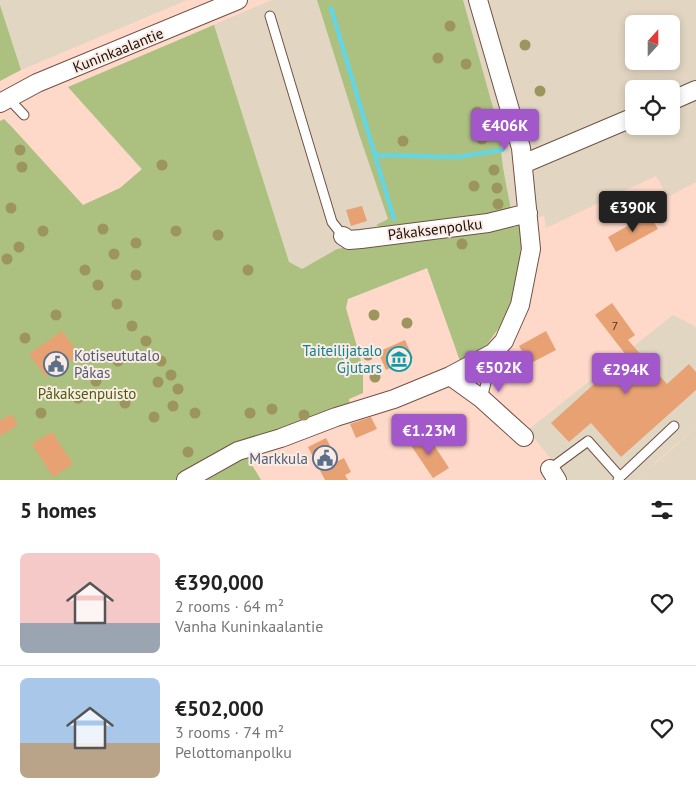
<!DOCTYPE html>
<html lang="en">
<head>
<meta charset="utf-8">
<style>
	body { margin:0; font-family:"PT Sans",sans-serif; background:#f6f6f6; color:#222; height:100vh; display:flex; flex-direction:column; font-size:19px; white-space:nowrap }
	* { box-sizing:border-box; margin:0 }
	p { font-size:16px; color:#767676 }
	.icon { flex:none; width:28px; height:28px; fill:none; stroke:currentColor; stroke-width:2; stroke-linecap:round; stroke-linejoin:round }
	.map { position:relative; height:480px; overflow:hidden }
	.drawer { display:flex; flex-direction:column; background:#fff; flex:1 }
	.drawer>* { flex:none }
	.needle { width:32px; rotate:21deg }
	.buttons { position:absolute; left:625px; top:15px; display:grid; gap:10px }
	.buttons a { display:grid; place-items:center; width:55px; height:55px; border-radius:8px; background:#fff; box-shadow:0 2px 8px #0003; font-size:25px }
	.price { position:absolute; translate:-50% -42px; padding:0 11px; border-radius:5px; background:#a257ca; color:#fff; font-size:16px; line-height:32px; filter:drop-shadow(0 1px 2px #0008) }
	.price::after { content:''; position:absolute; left:50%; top:30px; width:15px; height:11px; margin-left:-8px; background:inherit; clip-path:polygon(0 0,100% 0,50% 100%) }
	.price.current { background:#222; color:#fff }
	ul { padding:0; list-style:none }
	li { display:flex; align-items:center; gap:15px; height:125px; padding:0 20px }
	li+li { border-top:1px solid #e0e0e0 }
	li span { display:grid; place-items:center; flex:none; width:140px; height:100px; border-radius:8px; color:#555 }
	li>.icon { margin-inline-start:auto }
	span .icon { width:60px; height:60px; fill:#fffc; stroke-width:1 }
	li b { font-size:21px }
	h2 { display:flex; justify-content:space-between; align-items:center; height:60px; padding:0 20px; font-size:21px }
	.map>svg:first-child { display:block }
	.commercial { fill:#e0d6c2 }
	.industrial { fill:#e2d6c2; fill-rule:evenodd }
	.green { fill:#acc080 }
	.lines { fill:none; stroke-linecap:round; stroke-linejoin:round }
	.stream { stroke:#65d5e1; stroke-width:4.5 }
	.building { fill:#e7a173 }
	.lane-casing { stroke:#715144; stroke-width:11 }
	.street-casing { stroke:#715144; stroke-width:20 }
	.lane { stroke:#fff; stroke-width:9 }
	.street { stroke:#fff; stroke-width:18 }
	.tree { fill:#9c955e }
	.labels { text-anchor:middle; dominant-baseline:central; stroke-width:4; stroke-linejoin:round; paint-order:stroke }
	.number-label { font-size:12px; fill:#4f3424 }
	.street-label { font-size:15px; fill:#1c0f0a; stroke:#faebe4 }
	.culture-label { font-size:15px; fill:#0d838f; stroke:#faebe4; text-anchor:end }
	.service-label { font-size:15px; fill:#4e5e75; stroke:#faebe4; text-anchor:start }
	.park-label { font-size:15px; fill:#4b5f08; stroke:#faebe4 }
</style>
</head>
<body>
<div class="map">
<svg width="696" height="480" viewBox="0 0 696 480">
	<rect width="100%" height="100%" fill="#fed8c8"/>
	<path class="commercial" d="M 0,0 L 187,0 L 21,70 L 0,5 Z
		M 673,315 L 696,327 L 696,427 L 635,480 L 565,480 L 558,468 L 528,430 Z"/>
	<path class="industrial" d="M 272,0 L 696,0 L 696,182 L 668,197 L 656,176 L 546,228 L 544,215 L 428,268 L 329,306 L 146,175 L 68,87 ZM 634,24 L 671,24 L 671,61 L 634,61 ZM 634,89 L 671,89 L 671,126 L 634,126 Z
		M 696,427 L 696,480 L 635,480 L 671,450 Z"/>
	<path class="green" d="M 317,0 L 463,0 L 502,140 C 498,153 509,195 511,211 L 384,229 L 376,225 L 388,219 L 359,134 Z
		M 0,5 L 21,70 L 0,81 Z
		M 214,25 L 289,262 L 302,269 L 337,249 L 396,239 L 507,225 L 515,227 L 523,223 L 518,282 L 510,313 L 485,347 L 460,361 L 427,268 L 348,299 L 346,308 L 363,368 L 363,393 L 349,399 L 350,407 L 244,440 L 177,480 L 0,480 L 0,121 L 4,119 L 11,126 L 83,205 L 120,188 L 142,169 L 68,87 Z
		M 246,455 L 261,480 L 201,480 Z"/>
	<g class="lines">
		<path class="stream" d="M 331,8 L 394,219
			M 376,155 L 457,157 L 502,150"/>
	</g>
	<path class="building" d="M 362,206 L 367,221 L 351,226 L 346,210 Z
		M 649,214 L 658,229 L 616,252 L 608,237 Z
		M 612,303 L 635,335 L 628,340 L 667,384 L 689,364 L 696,372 L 696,390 L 621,457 L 591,423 L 569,442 L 551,423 L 626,355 L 595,315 Z
		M 62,331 L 79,354 L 46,377 L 29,354 Z
		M 546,331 L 556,350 L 529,364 L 519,346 Z
		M 405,340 L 413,358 L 386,370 L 378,352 Z
		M 11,414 L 18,425 L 0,436 L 0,421 Z
		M 371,417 L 377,429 L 356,438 L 350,424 Z
		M 52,432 L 73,464 L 53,477 L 32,444 Z
		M 426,433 L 449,468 L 433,478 L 410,444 Z
		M 326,438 L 338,461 L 344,458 L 351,472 L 345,475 L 348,480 L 325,480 L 308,447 Z"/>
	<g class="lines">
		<defs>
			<path id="lane" d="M 270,16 L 332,222 L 343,236
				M 8,98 L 24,115
				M 482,399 L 493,354
				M 550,469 L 588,441 L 620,477
				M 618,480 L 620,477 L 674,426"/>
			<path id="street" d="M 671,101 L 696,90
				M 0,103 L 37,83 L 238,0
				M 523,164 L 634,117
				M 343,236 L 349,240 L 361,239 L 488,223 L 528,213
				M 450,376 L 482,399 L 524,437
				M 550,469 L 557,480
				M 186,480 L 238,451 L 281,438 L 336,417 L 394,399 L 450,376 L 493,353 L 504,341 L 520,305 L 531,249 L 521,148 L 478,0"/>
		</defs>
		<use href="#lane" class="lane-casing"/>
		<use href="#street" class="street-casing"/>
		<use href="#lane" class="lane"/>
		<use href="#street" class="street"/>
	</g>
	<g class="tree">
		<circle cx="450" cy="26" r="5.5"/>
		<circle cx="525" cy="45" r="5.5"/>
		<circle cx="438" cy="58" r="5.5"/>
		<circle cx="466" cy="64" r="5.5"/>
		<circle cx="540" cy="91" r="5.5"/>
		<circle cx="477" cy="112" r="5.5"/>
		<circle cx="482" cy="139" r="5.5"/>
		<circle cx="403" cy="141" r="5.5"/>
		<circle cx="20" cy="150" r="5.5"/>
		<circle cx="162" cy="165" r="5.5"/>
		<circle cx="22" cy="167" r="5.5"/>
		<circle cx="494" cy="170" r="5.5"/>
		<circle cx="474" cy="186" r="5.5"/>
		<circle cx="497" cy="188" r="5.5"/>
		<circle cx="498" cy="204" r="5.5"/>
		<circle cx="11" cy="208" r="5.5"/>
		<circle cx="103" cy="229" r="5.5"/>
		<circle cx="43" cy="231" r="5.5"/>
		<circle cx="176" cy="231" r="5.5"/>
		<circle cx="218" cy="235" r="5.5"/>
		<circle cx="136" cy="243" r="5.5"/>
		<circle cx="462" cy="244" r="5.5"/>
		<circle cx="19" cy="247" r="5.5"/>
		<circle cx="114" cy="254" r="5.5"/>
		<circle cx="7" cy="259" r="5.5"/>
		<circle cx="85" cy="270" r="5.5"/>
		<circle cx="248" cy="270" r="5.5"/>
		<circle cx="136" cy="275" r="5.5"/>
		<circle cx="98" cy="285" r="5.5"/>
		<circle cx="117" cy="304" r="5.5"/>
		<circle cx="56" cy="315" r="5.5"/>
		<circle cx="374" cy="315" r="5.5"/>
		<circle cx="407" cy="323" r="5.5"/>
		<circle cx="132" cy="326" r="5.5"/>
		<circle cx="25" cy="338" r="5.5"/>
		<circle cx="146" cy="341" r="5.5"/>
		<circle cx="368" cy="355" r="5.5"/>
		<circle cx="118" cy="361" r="5.5"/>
		<circle cx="161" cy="361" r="5.5"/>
		<circle cx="171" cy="375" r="5.5"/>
		<circle cx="375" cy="377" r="5.5"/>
		<circle cx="96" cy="381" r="5.5"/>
		<circle cx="158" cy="382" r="5.5"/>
		<circle cx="178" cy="389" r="5.5"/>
		<circle cx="78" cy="398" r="5.5"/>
		<circle cx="125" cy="403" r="5.5"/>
		<circle cx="173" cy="406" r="5.5"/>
		<circle cx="272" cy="409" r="5.5"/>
		<circle cx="41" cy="413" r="5.5"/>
		<circle cx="195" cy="413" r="5.5"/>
		<circle cx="250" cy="413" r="5.5"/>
		<circle cx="304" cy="415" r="5.5"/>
		<circle cx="154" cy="417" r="5.5"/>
		<circle cx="188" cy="452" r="5.5"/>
	</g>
	<defs>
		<symbol id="museum-ring" viewBox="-11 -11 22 22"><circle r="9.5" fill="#faebe4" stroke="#0f9aa8" stroke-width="1.5"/><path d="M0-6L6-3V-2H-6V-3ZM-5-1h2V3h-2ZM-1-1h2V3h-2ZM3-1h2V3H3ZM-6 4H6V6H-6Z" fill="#0f9aa8"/></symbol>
		<symbol id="civic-ring" viewBox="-11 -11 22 22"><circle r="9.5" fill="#faebe4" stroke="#5c6f8a" stroke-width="1.5"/><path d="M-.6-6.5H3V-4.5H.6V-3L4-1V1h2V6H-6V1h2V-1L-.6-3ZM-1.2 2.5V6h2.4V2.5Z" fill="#5c6f8a"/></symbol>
	</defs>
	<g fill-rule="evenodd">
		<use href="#museum-ring" x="385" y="345" width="28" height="28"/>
		<use href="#civic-ring" x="42" y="350" width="28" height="28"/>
		<use href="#civic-ring" x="311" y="444" width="28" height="28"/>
	</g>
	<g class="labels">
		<g class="number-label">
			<text x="615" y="325">7</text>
		</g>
		<g class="street-label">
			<text transform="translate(118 50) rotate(-22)">Kuninkaalantie</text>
			<text transform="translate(435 229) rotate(-7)">Påkaksenpolku</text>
		</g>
		<g class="culture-label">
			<text x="382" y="350">Taiteilijatalo<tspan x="382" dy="17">Gjutars</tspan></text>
		</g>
		<g class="service-label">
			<text x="74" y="355">Kotiseututalo<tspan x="74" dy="17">Påkas</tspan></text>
			<text x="308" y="458" text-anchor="end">Markkula</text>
		</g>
		<g class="park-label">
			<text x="87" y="393">Påkaksenpuisto</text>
		</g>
	</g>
</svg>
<div class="buttons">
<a><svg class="needle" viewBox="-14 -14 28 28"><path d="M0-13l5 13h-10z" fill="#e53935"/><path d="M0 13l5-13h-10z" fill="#767676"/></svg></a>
<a><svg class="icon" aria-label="locate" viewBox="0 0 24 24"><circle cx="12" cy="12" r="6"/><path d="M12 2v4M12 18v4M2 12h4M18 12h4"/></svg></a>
</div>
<b class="price" style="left:505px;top:151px">€406K</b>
<b class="price current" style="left:633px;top:233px">€390K</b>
<b class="price" style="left:499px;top:393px">€502K</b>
<b class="price" style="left:626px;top:395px">€294K</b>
<b class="price" style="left:429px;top:456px">€1.23M</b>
</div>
<section class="drawer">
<h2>5 homes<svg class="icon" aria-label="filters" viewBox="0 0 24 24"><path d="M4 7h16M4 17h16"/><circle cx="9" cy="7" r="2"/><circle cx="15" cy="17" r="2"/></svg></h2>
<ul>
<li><span style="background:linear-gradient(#f6c9c9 70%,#9aa5b1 0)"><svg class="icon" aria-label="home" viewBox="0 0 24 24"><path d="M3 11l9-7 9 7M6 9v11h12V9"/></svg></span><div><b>€390,000</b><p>2 rooms · 64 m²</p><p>Vanha Kuninkaalantie</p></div><svg class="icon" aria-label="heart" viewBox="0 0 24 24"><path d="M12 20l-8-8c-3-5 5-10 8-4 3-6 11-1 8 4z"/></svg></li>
<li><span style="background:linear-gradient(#a9c7e8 65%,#b9a48a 0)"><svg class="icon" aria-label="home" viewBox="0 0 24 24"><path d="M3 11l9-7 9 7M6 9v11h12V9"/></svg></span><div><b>€502,000</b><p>3 rooms · 74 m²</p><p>Pelottomanpolku</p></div><svg class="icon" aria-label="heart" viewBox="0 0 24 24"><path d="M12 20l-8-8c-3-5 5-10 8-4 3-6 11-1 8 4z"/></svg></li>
</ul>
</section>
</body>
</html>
